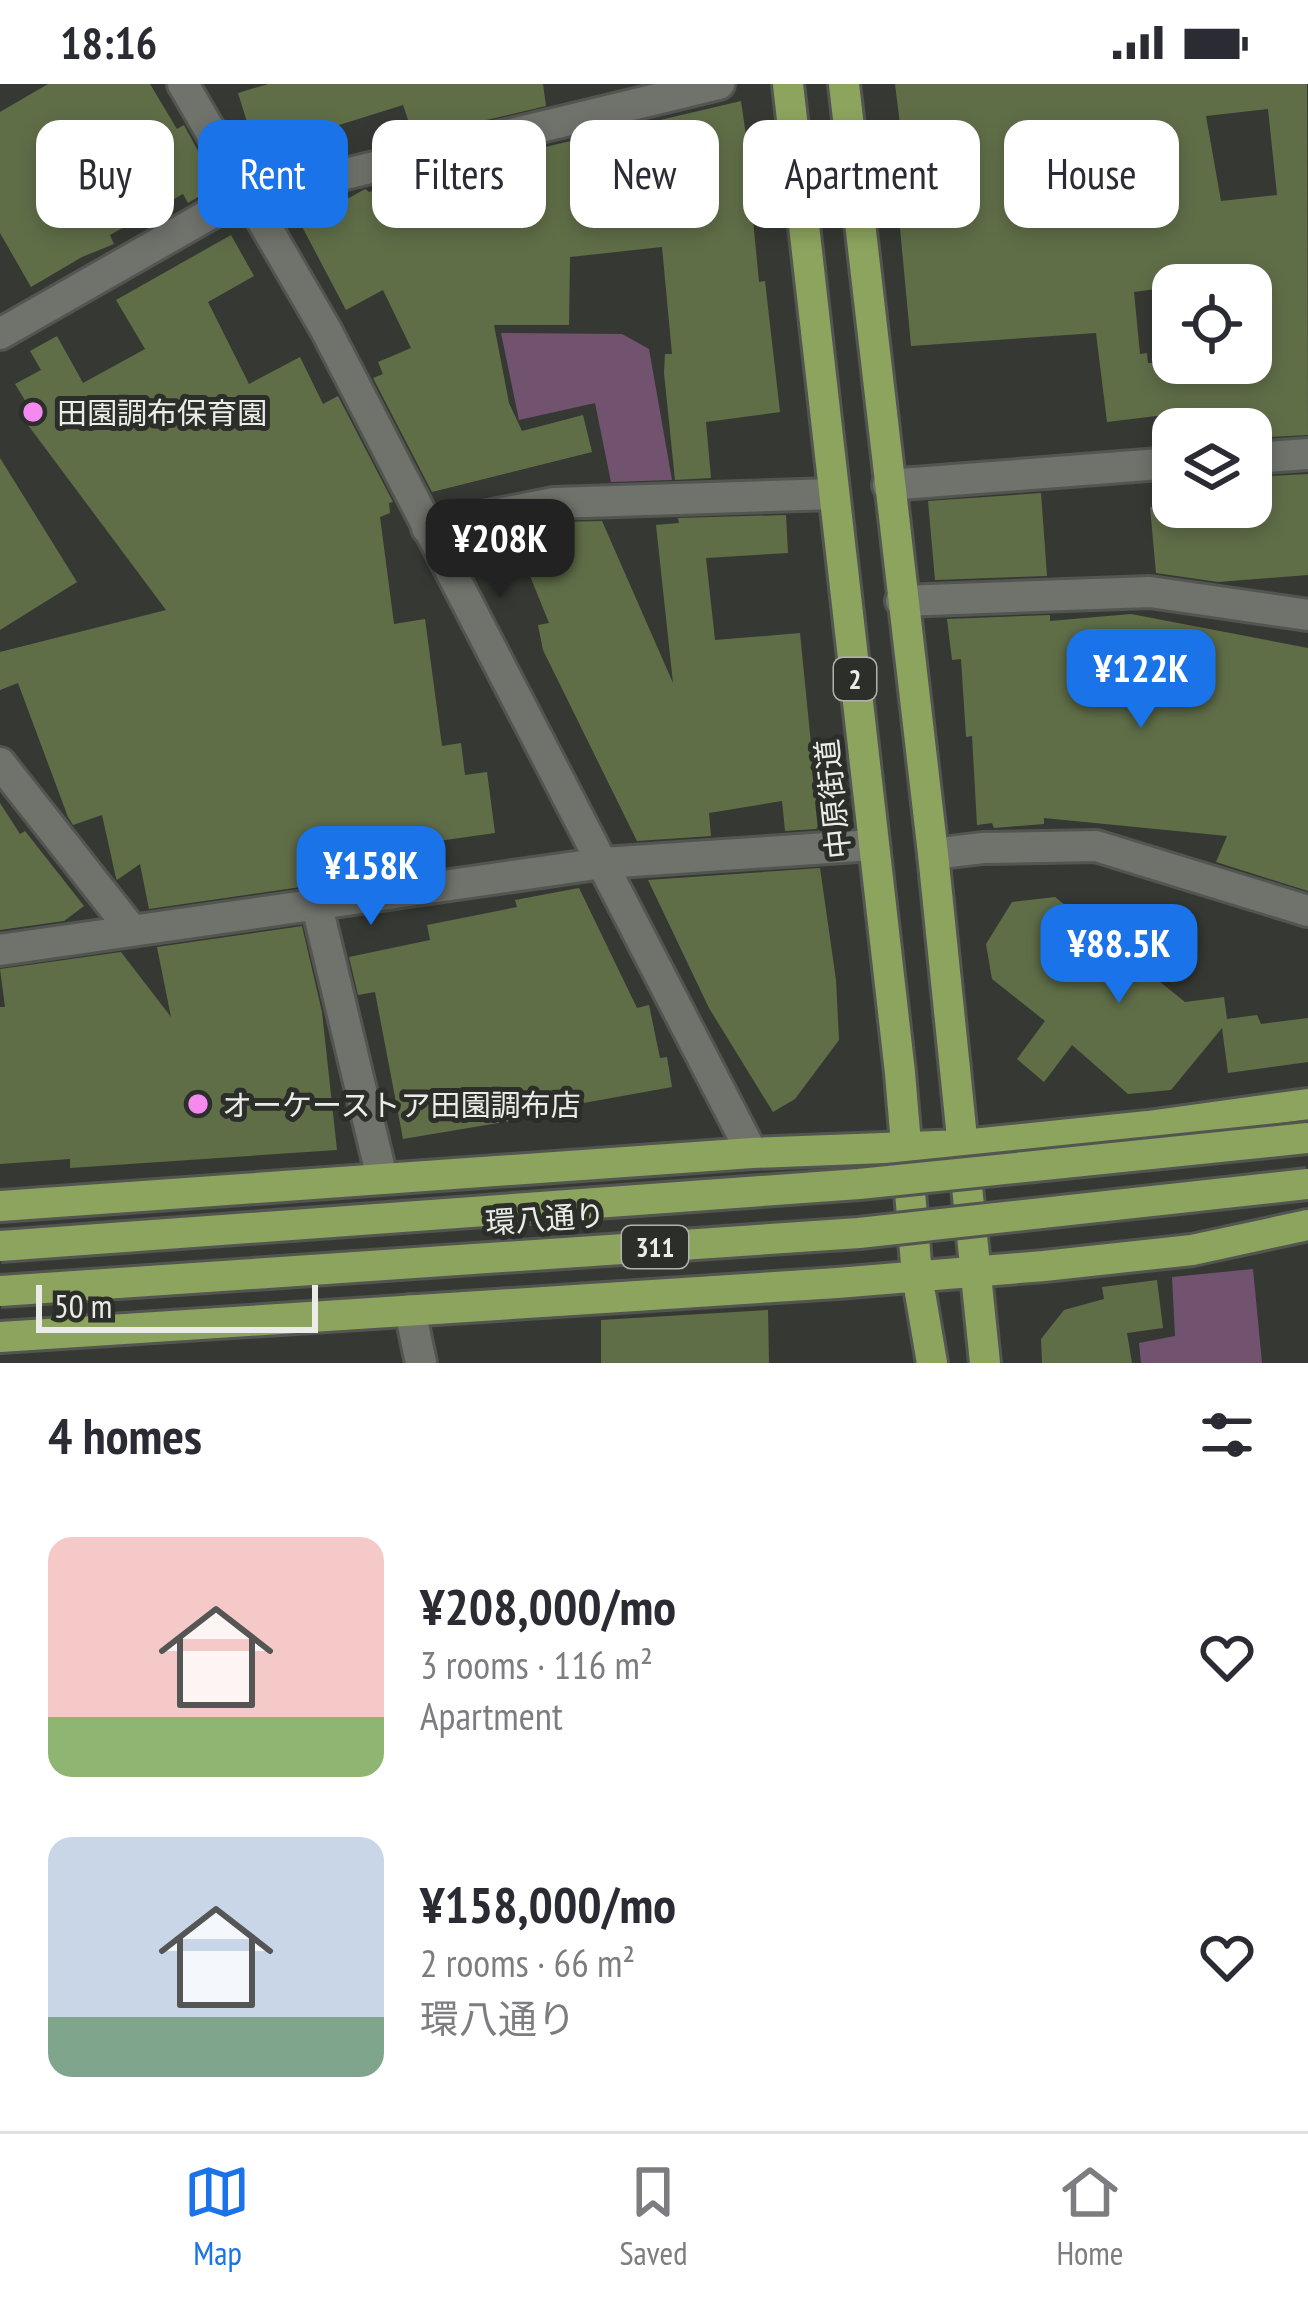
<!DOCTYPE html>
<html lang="en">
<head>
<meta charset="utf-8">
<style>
	body { margin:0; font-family:"PT Sans Narrow","Noto Sans JP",sans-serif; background:#f7f7f7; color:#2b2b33; height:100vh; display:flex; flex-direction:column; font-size:45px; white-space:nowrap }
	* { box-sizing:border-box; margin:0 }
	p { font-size:39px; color:#7c7c81 }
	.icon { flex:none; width:66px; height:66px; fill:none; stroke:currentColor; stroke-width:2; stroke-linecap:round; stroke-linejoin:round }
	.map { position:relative; height:1279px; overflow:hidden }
	.drawer { display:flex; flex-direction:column; background:#fff; flex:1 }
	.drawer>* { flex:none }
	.hud { position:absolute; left:36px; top:36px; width:1236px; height:108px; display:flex; gap:24px }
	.fabs { position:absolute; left:1152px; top:180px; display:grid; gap:24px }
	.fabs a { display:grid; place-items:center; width:120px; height:120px; border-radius:24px; background:#fff; box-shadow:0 6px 18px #0003; font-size:60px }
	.scale { position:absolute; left:36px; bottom:30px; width:282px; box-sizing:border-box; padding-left:12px; border:6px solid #ebece8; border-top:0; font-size:33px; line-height:42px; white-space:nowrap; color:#ebece8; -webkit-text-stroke:9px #2c2e29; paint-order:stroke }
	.price { position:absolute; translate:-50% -102px; padding:0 27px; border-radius:24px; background:#1a73e8; color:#fff; font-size:39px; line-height:78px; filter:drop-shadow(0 3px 6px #0008) }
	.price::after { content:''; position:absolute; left:50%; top:72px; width:36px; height:27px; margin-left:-18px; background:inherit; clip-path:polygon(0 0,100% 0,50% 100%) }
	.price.current { background:#222; color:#fff }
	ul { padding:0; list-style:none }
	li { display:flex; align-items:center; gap:36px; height:300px; padding:0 48px }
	li span { display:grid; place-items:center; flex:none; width:336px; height:240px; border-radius:24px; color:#555 }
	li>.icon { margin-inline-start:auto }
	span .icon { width:144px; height:144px; fill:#fffc; stroke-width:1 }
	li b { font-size:51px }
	h2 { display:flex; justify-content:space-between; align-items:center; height:144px; padding:0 48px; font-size:51px }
	.chip { padding:0 42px; border-radius:24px; background:#fff; box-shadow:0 6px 18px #0003; font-size:42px; line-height:108px }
	.chip.current { background:#1a73e8; color:#fff }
	.status { display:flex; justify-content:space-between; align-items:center; height:84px; padding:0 60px; background:#fff; direction:ltr }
	.status svg { height:33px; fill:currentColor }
	.tabs { display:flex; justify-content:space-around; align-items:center; height:168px; border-top:3px solid #e1e1e2; background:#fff; font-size:33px; color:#7c7c81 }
	.tabs a { display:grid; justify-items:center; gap:6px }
	.tabs .current { color:#1a73e8 }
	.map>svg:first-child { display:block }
	.green { fill:#71536f }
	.building { fill:#606e48; fill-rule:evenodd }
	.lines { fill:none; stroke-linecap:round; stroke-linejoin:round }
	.minor-casing { stroke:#535550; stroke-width:36 }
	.primary-casing { stroke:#535550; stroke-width:36 }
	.minor { stroke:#70736c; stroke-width:30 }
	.primary { stroke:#8da45e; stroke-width:30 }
	.primary-bridge-casing { stroke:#535550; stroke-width:36; stroke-linecap:butt }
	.primary-bridge { stroke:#8da45e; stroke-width:30 }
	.poi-dot { fill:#f489f0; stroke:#2c2e29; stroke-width:4.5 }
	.labels { text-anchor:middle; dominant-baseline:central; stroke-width:10; stroke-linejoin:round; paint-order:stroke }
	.shield { fill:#2c2e29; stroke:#b2b3af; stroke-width:3 }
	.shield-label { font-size:27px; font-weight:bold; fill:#ebece8 }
	.poi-label { font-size:30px; fill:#ebece8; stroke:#2c2e29; text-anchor:start }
	.street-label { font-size:30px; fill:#ebece8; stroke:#2c2e29 }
</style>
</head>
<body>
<div class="status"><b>18:16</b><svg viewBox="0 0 49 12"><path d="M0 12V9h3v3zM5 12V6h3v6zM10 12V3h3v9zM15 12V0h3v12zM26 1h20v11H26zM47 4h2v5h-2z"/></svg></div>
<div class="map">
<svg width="1308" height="1279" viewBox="0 0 1308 1279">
	<rect width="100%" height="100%" fill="#363933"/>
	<path class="green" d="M 501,249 L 622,250 L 649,265 L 672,396 L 611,398 L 595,319 L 519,336 Z
		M 1253,1185 L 1262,1279 L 1141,1279 L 1139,1259 L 1175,1252 L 1172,1193 Z"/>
	<path class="building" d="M 48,0 L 150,0 L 177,45 L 184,41 L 217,102 L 188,119 L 183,110 L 110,151 L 114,160 L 82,173 L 31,203 L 0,149 L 0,28 Z
		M 268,0 L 543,0 L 546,22 L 414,53 L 403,21 L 256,67 L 238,9 Z
		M 895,0 L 1307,0 L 1308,351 L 1251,354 L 1251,345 L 1200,345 L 1198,327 L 1107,338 L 1096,249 L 911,262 L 892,58 L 902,57 ZM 1268,25 L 1277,111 L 1221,117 L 1206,32 ZM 1251,192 L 1251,279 L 1148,279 L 1147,269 L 1140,270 L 1134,208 Z
		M 741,17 L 755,114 L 751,115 L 759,198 L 765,197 L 780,328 L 706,338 L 711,394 L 675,396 L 664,289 L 665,270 L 672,270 L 662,163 L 570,173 L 569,241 L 494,241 L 509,319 L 522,347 L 583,331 L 592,368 L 432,408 L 373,294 L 383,290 L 378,278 L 411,264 L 383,206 L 346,226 L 298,135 L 335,114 L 338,120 L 365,105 L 369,108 L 409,95 Z
		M 231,151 L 254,192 L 208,218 L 249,300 L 300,273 L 323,320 L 338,312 L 393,418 L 389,419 L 390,429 L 380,433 L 394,540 L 425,535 L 442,662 L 461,659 L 465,691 L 487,688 L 495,749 L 297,777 L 301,803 L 149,825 L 140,780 L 117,796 L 116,794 L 102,731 L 73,741 L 68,733 L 18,599 L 0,606 L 0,568 L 166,526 L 19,329 L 29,323 L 15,300 L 41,286 L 30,267 L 57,252 L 83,299 L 145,265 L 116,216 Z
		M 0,374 L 77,498 L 0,546 Z
		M 1308,390 L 1308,491 L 1218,498 L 1156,489 L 1150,423 L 1251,423 L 1251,393 Z
		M 1041,409 L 1047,492 L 935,496 L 928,417 Z
		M 786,431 L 788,469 L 706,474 L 715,556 L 800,549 L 819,741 L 816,745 L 785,747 L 782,717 L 709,729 L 711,752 L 637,757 L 543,566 L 538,541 L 549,539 L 522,472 L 481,489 L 468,456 L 556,438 L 602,437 L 673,599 L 656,441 L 679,439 L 678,434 Z
		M 1131,530 L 1308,564 L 1308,807 L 1216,778 L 1227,752 L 1044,734 L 1044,740 L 994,744 L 992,739 L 977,741 L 972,652 L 966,653 L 961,575 L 952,576 L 947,535 L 1050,531 L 1050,537 Z
		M 0,719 L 20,750 L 25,747 L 84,822 L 64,837 L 0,846 Z
		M 820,784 L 836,896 L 839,956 L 795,1015 L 773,1028 L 709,924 L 648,796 Z
		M 579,804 L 637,924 L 649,921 L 660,974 L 667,973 L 672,1003 L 545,1026 L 546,1031 L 403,1055 L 375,908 L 358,911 L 349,873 L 430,856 L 427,841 L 517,823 L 515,816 Z
		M 1055,813 L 1185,918 L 1224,913 L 1227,935 L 1257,931 L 1261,940 L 1308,934 L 1308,978 L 1228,989 L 1222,944 L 1171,1006 L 1128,1010 L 1072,961 L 1044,998 L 1017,975 L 1045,937 L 992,895 L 986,860 L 1012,818 Z
		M 302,842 L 322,928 L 337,1066 L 70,1084 L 70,1075 L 0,1080 L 0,923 L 5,923 L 0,885 L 121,868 L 171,933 L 157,863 Z
		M 1157,1196 L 1163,1244 L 1127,1249 L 1132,1279 L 1042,1279 L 1041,1255 L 1064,1226 L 1104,1215 L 1102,1203 Z
		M 768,1226 L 769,1279 L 601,1279 L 601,1236 Z"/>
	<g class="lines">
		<defs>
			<path id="minor" d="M 183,0 L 326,246 L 752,1069
				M 0,250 L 224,122 L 250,113 L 719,0
				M 1251,374 L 1308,370
				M 888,401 L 1173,379
				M 427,444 L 554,419 L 833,410
				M 901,517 L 1150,508 L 1308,531
				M 0,679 L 130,844
				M 933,770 L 983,764 L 1096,762 L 1308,827
				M 316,818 L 382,1094
				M 0,866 L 603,779 L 873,761
				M 410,1226 L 421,1279"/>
			<path id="primary" d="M 788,0 L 900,989 L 917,1191 L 932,1279
				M 844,0 L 933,770 L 985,1279
				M 0,1122 L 752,1069 L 963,1061 L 1148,1042 L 1308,1020
				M 0,1253 L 837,1199 L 1044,1182 L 1192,1166 L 1308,1141"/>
		</defs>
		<use href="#minor" class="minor-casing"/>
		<use href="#primary" class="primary-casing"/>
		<use href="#minor" class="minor"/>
		<use href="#primary" class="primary"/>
		<defs>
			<path id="primary-bridge" d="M 0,1162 L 859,1100 L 1308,1054
				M 0,1207 L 859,1149 L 1308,1100"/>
		</defs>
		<use href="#primary-bridge" class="primary-bridge-casing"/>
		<use href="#primary-bridge" class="primary-bridge"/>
	</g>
	<g class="poi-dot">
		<circle cx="33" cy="328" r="12"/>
		<circle cx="198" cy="1020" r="12"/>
	</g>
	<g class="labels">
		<g class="shield">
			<rect x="834" y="574" width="42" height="42" rx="9"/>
			<rect x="622" y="1142" width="66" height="42" rx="9"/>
		</g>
		<g class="shield-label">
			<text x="855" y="595">2</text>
			<text x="655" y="1163">311</text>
		</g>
		<g class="poi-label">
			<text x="57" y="328">田園調布保育園</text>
			<text x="222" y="1020">オーケーストア田園調布店</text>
		</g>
		<g class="street-label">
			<text transform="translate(832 715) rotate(-96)">中原街道</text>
			<text transform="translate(545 1134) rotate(-4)">環八通り</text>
		</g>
	</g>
</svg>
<div class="fabs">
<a><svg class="icon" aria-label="locate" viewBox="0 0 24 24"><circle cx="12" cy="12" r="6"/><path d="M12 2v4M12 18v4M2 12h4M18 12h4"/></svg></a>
<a><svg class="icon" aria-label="layers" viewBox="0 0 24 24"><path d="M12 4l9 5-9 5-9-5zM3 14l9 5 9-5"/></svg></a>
</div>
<div class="scale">50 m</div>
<b class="price current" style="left:500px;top:517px">¥208K</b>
<b class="price" style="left:1141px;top:647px">¥122K</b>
<b class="price" style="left:371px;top:844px">¥158K</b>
<b class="price" style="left:1119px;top:922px">¥88.5K</b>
<div class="hud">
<a class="chip">Buy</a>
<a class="chip current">Rent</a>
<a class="chip">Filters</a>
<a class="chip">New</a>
<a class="chip">Apartment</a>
<a class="chip">House</a>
</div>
</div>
<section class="drawer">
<h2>4 homes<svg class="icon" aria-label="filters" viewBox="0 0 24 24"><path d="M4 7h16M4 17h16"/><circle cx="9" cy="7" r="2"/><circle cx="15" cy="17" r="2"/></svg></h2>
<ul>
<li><span style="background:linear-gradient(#f6c9c9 75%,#8fb573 0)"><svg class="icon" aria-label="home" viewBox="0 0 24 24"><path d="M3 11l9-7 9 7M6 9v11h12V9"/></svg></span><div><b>¥208,000/mo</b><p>3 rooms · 116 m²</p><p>Apartment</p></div><svg class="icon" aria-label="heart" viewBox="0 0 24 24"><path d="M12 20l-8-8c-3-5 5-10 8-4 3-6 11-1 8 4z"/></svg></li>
<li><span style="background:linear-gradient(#c9d6e8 75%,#7fa58c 0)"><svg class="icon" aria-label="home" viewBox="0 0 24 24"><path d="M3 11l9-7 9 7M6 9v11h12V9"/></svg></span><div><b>¥158,000/mo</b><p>2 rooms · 66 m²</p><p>環八通り</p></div><svg class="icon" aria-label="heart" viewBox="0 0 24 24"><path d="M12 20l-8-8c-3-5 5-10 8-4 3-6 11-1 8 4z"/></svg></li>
</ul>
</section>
<nav class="tabs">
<a class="current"><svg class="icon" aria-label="map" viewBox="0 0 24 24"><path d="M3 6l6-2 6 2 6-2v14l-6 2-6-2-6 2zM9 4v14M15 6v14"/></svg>Map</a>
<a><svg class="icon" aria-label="saved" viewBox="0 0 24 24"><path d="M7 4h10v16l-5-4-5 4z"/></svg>Saved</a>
<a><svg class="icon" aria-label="home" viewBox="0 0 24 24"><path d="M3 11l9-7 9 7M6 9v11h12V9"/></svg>Home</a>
</nav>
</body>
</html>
